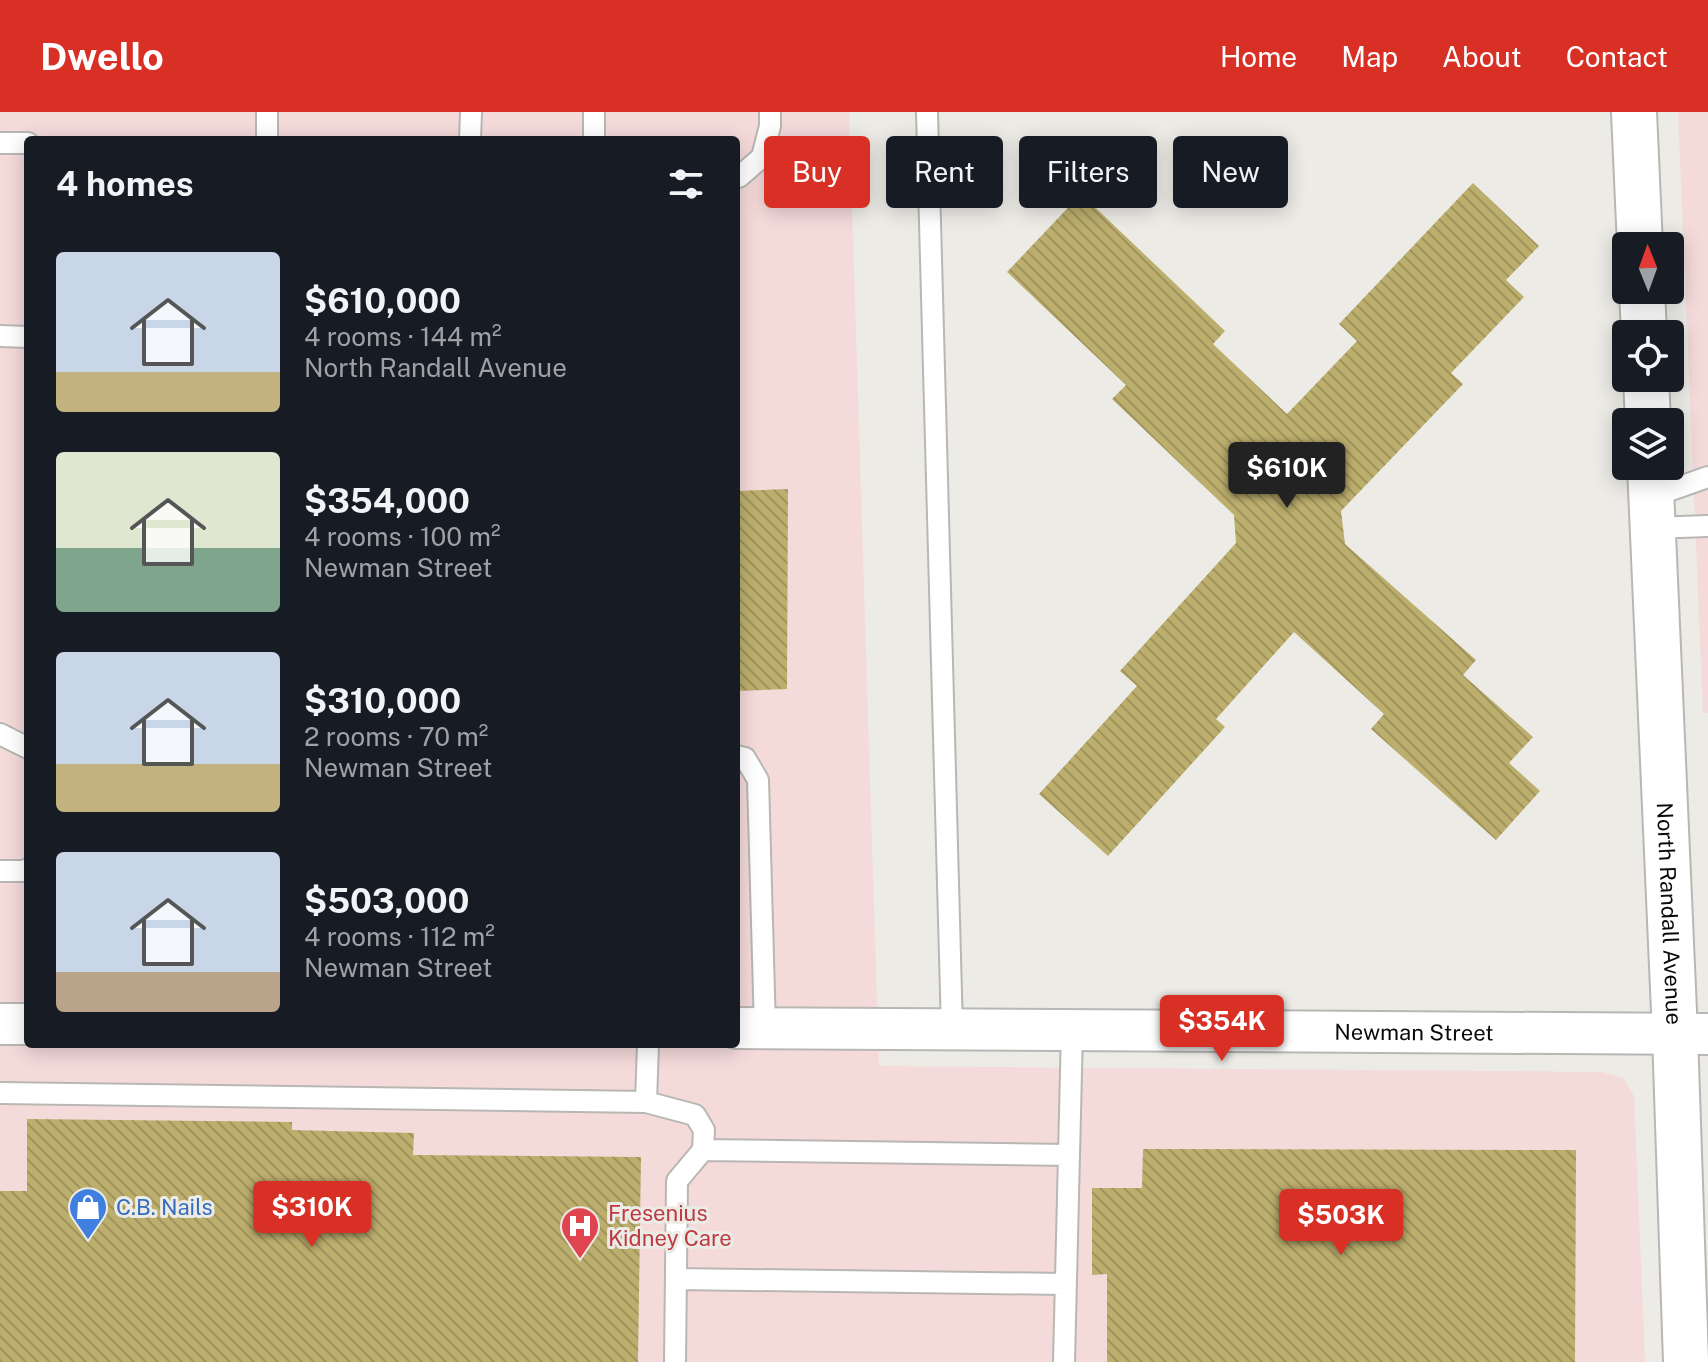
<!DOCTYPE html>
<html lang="en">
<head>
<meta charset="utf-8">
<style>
	body { margin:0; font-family:"Public Sans",sans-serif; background:#20242c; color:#f1f3f6; height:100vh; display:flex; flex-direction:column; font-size:30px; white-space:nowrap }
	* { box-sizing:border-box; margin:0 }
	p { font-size:26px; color:#9ea1a6 }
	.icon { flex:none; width:44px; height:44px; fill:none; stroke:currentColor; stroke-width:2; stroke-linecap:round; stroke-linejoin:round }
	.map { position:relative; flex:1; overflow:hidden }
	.details { position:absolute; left:24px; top:24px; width:716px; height:912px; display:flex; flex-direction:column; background:#171b24; border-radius:8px; box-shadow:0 4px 20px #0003 }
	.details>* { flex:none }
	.top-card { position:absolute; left:764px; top:24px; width:760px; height:72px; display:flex; gap:16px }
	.needle { width:52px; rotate:359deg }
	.controls { position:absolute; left:1612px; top:120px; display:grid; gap:16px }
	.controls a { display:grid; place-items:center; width:72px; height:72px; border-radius:8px; background:#171b24; box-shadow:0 4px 20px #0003; font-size:40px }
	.price { position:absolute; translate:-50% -68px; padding:0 18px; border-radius:8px; background:#d93025; color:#fff; font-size:26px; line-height:52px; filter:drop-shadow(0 2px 4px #0008) }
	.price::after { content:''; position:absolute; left:50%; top:48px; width:24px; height:18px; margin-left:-12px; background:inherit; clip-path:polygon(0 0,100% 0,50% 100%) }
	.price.current { background:#222; color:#fff }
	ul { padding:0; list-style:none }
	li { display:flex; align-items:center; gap:24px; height:200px; padding:0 32px }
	li span { display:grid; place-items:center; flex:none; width:224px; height:160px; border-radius:8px; color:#555 }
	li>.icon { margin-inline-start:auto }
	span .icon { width:96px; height:96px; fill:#fffc; stroke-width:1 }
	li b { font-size:34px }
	h2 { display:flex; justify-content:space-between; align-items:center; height:96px; padding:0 32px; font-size:34px }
	.pill { padding:0 28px; border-radius:8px; background:#171b24; box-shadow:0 4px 20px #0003; font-size:28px; line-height:72px }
	.pill.current { background:#d93025; color:#fff }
	header { display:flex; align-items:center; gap:48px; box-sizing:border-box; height:112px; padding:0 40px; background:#d93025; color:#fff }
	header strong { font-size:38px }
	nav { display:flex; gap:44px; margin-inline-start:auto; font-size:28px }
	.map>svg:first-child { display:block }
	.commercial { fill:#f5dada; fill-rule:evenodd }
	.building { fill:url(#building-back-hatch) }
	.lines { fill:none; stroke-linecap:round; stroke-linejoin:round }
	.service-casing { stroke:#b8b7b3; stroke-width:24 }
	.minor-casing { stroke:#b8b7b3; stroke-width:44 }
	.tertiary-casing { stroke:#b8b7b3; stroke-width:48 }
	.service { stroke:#fff; stroke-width:20 }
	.minor { stroke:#fff; stroke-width:40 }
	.tertiary { stroke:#fff; stroke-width:44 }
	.labels { text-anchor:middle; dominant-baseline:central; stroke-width:6; stroke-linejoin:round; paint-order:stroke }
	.street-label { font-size:22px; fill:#0c0b0a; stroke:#ecebe6 }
	.shop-label { font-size:22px; fill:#366cbe; stroke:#ecebe6; text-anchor:start }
	.health-label { font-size:22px; fill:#be3a42; stroke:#ecebe6; text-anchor:start }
</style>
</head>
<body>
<header>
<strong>Dwello</strong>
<nav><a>Home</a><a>Map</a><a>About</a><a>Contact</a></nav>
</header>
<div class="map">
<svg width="1708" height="1250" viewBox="0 0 1708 1250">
	<defs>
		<pattern id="building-back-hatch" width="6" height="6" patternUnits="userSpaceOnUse" patternTransform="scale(2)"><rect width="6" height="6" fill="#bcae6d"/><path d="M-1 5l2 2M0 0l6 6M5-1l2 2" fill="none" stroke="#a0945d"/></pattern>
	</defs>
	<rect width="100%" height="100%" fill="#ecebe6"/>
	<path class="commercial" d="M 0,0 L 849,0 L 879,954 L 1602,960 L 1623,966 L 1634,984 L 1645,1250 L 0,1250 ZM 28,28 L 736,28 L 736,932 L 28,932 Z
		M 1678,0 L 1708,0 L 1708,601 L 1703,601 Z"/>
	<path class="building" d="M 1473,71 L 1539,134 L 1506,168 L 1524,185 L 1451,261 L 1463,272 L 1341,399 L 1345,432 L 1476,548 L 1463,563 L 1533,625 L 1509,651 L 1540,679 L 1496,728 L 1371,617 L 1384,602 L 1294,520 L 1216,607 L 1225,615 L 1108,744 L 1039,682 L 1137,574 L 1120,559 L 1236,431 L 1234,403 L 1112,287 L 1126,273 L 1007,160 L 1081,82 L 1225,219 L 1213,232 L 1287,302 L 1357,229 L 1339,212 Z
		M 788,377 L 787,577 L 736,579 L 736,379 Z
		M 27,1007 L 292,1010 L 292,1018 L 414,1021 L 413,1043 L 641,1045 L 638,1250 L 0,1250 L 0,1079 L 27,1079 Z
		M 1143,1037 L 1576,1038 L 1575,1250 L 1107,1250 L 1107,1162 L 1092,1163 L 1092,1076 L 1142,1076 Z"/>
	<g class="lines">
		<defs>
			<path id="service" d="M 927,0 L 952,918
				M 267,28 L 267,0
				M 470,28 L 471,0
				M 594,28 L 594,0
				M 0,31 L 28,31
				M 736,65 L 739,65 L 762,45 L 770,14 L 770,0
				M 0,224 L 28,225
				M 1651,385 L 1708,365
				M 1652,416 L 1708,414
				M 0,622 L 28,636
				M 736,644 L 745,646 L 758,668 L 765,917
				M 0,759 L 24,759 L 28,757
				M 0,981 L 646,990 L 695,1003 L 704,1018 L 703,1038 L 677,1069 L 675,1250
				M 646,990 L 648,932
				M 703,1038 L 1069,1043
				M 676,1167 L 1065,1172
				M 1064,1250 L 1072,918"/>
			<g id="minor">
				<path d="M 0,912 L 28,912"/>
				<path id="s1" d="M 736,916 L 1708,922"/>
			</g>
			<g id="tertiary">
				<path d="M 1634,0 L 1640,134"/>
				<path d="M 1642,178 L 1644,222"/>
				<path d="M 1646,266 L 1648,310"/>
				<path id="s2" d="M 1650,354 L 1675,922 L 1686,1250"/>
			</g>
		</defs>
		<use href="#service" class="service-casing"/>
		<use href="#minor" class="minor-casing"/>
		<use href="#tertiary" class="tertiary-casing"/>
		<use href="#service" class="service"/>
		<use href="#minor" class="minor"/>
		<use href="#tertiary" class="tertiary"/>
	</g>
	<defs>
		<symbol id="shop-pin" viewBox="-11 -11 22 30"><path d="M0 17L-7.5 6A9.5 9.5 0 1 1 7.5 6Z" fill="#3f7fe0" stroke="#ecebe6"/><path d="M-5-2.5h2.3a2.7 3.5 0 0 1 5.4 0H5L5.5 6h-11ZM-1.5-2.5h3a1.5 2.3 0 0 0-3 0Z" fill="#fff"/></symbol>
		<symbol id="hospital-pin" viewBox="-11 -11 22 30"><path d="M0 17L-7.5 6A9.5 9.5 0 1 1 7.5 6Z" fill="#e0444e" stroke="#ecebe6"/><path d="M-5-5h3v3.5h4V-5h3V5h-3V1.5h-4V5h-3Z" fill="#fff"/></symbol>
	</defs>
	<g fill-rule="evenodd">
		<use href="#shop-pin" x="66" y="1073" width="44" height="60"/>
		<use href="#hospital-pin" x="558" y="1092" width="44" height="60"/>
	</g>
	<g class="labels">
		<g class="street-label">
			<text stroke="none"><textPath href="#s2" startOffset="448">North Randall Avenue</textPath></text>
			<text stroke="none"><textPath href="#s1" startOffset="678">Newman Street</textPath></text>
		</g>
		<g class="shop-label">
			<text x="116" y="1095">C.B. Nails</text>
		</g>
		<g class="health-label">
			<text x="608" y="1101">Fresenius<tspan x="608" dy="25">Kidney Care</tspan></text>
		</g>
	</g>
</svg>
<div class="controls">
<a><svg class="needle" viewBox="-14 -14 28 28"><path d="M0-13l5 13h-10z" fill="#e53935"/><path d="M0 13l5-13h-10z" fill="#9ea1a6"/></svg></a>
<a><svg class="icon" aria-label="locate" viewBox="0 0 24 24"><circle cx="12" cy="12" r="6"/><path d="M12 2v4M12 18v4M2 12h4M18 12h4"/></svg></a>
<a><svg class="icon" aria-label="layers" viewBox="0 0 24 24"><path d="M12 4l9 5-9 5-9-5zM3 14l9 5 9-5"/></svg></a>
</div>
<b class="price current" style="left:1287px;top:398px">$610K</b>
<b class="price" style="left:1222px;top:951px">$354K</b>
<b class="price" style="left:312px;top:1137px">$310K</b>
<b class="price" style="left:1341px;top:1145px">$503K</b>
<div class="top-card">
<a class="pill current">Buy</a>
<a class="pill">Rent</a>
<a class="pill">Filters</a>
<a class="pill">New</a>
</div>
<section class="details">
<h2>4 homes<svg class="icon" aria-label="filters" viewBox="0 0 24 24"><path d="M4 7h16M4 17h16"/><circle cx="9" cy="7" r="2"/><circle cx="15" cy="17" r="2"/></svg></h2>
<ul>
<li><span style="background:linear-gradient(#c9d6e8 75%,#c2b280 0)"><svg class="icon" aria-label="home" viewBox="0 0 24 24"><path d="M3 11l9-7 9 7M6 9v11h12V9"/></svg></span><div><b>$610,000</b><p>4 rooms · 144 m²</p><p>North Randall Avenue</p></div></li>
<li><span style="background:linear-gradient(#dfe7d0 60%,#7fa58c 0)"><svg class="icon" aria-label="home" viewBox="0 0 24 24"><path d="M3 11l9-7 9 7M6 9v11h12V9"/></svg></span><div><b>$354,000</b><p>4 rooms · 100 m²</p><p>Newman Street</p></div></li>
<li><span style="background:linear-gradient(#c9d6e8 70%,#c2b280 0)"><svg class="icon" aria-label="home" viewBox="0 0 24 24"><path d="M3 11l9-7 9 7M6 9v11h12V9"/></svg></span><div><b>$310,000</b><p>2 rooms · 70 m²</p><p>Newman Street</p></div></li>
<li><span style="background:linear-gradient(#c9d6e8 75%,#b9a48a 0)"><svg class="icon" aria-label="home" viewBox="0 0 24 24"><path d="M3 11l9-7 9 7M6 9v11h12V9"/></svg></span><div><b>$503,000</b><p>4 rooms · 112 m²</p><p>Newman Street</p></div></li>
</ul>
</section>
</div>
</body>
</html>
